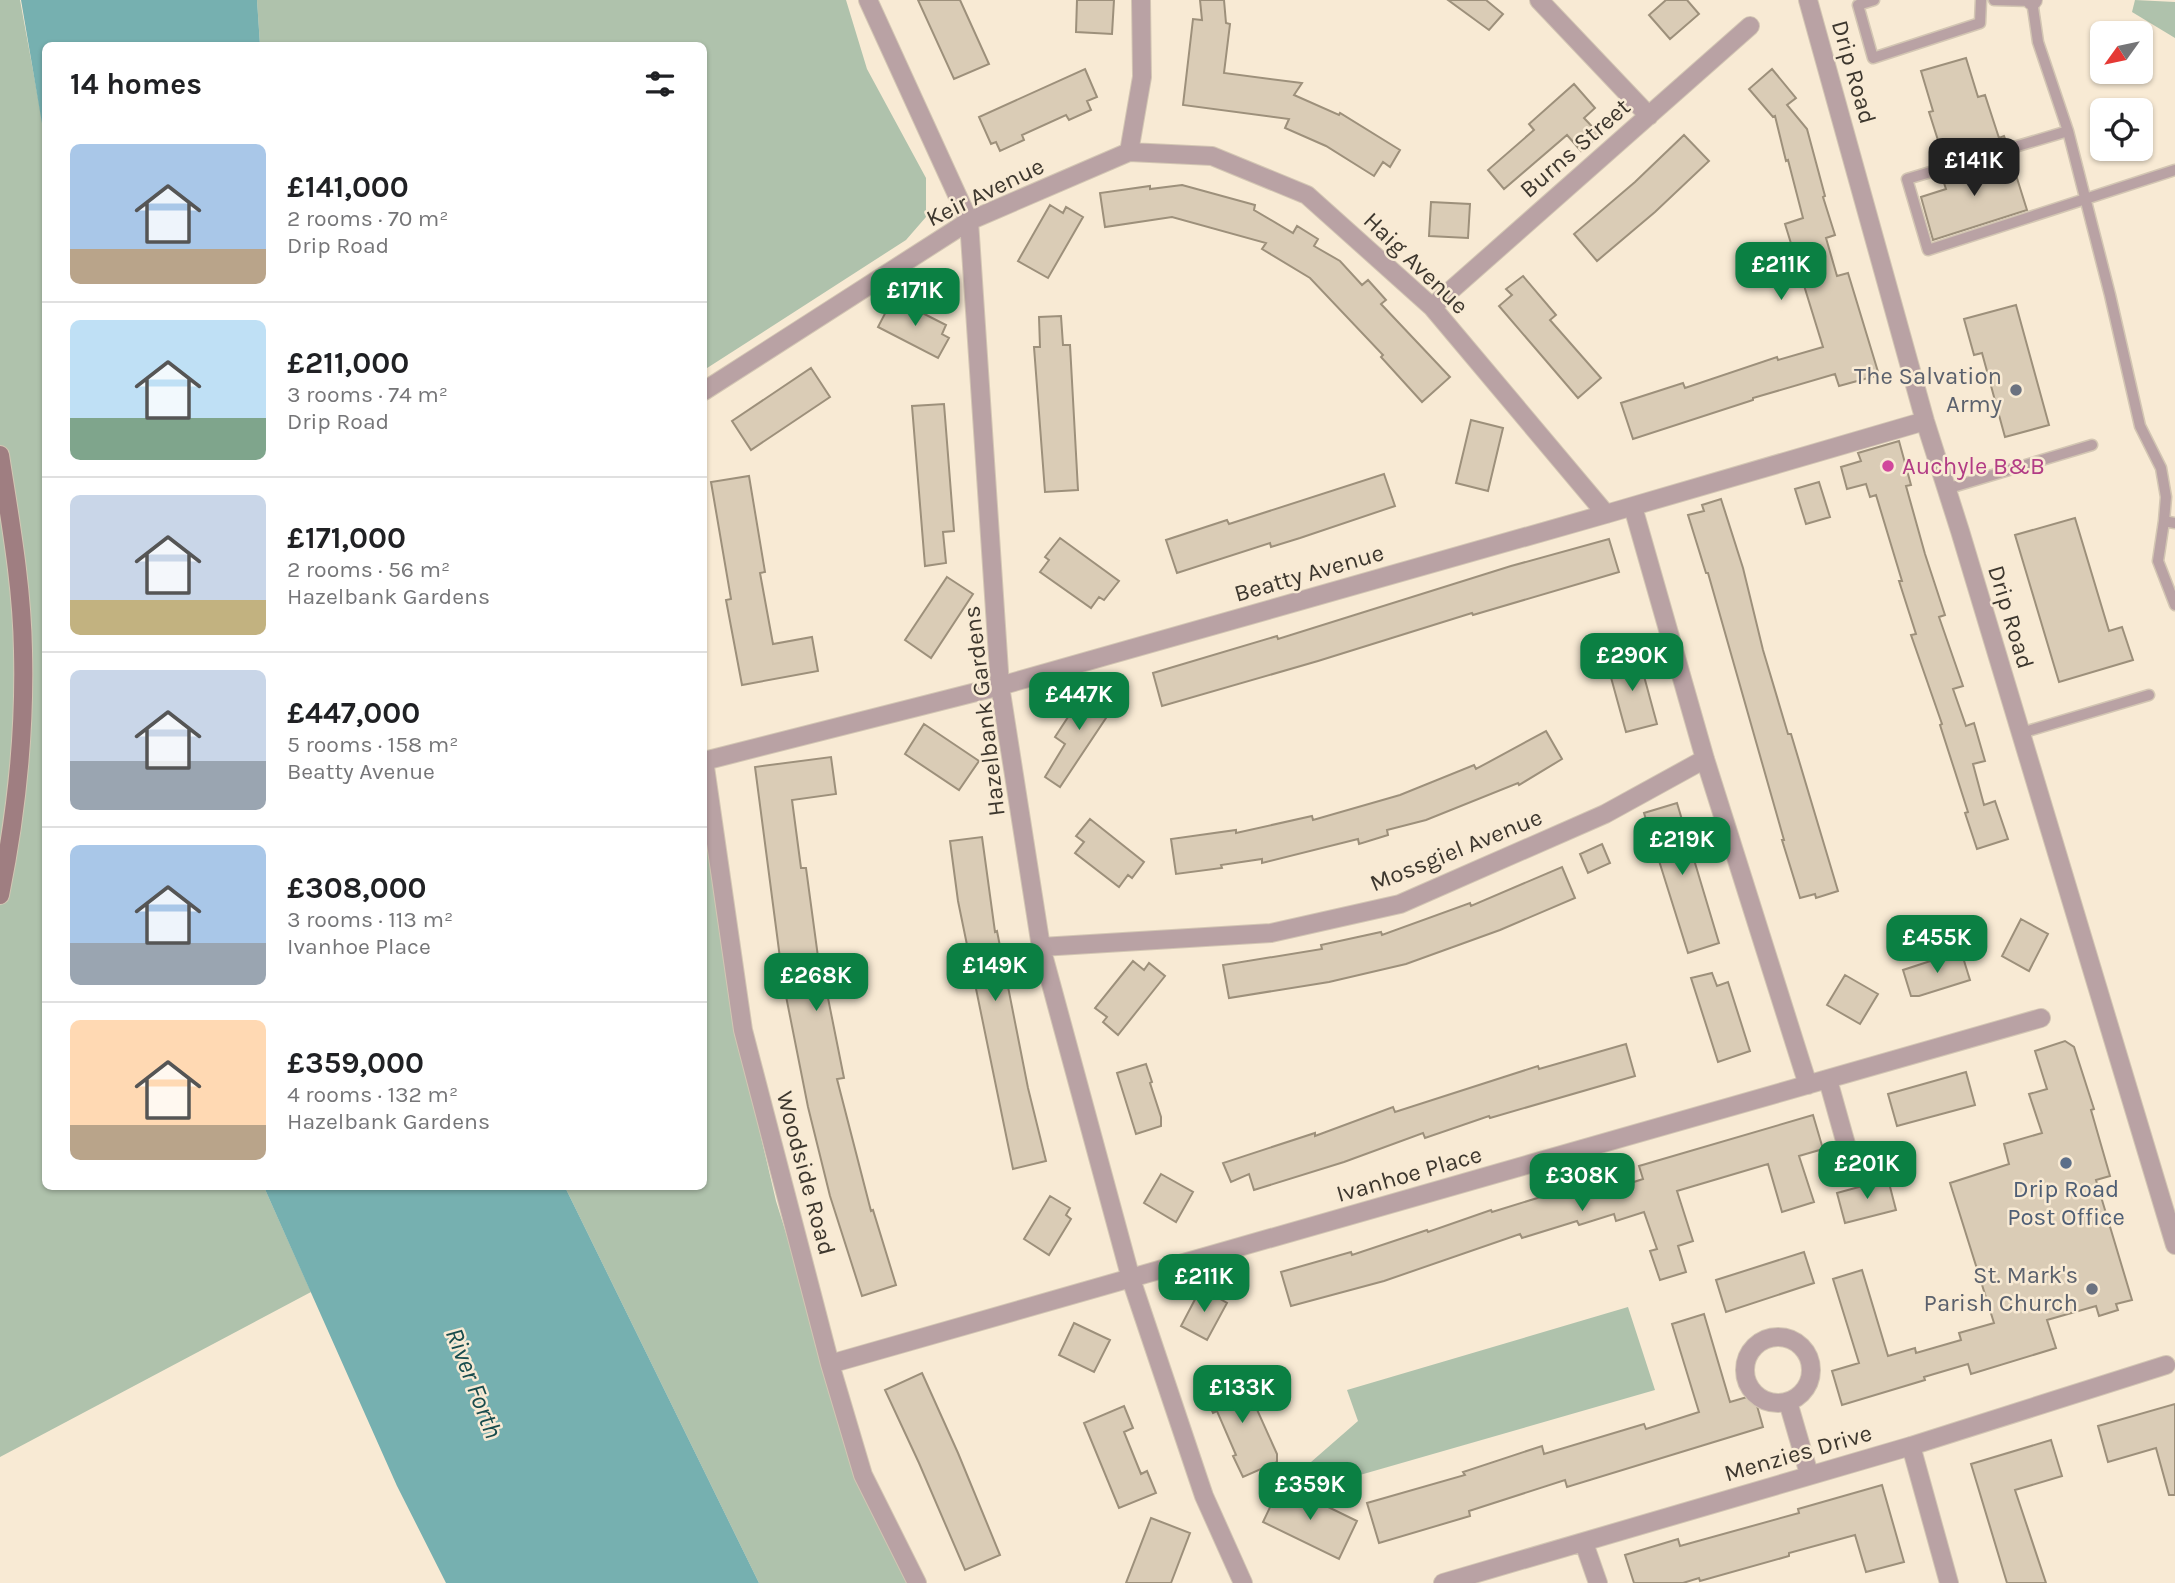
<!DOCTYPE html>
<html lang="en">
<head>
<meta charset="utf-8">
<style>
	body { margin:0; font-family:Karla,sans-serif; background:#f2f2f2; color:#202124; height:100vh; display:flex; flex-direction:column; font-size:26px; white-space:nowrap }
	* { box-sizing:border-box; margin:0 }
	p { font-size:23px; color:#757577 }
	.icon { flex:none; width:38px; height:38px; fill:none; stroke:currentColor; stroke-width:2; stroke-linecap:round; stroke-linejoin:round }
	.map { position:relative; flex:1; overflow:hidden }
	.drawer { position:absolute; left:42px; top:42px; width:665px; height:1148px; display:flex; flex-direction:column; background:#fff; border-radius:10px; box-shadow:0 2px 5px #0004 }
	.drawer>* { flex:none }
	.needle { width:46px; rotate:237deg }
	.fabs { position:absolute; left:2090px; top:21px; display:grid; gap:14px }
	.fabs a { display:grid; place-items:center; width:63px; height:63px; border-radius:10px; background:#fff; box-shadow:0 2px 5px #0004; font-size:35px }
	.price { position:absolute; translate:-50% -60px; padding:0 16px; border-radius:14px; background:#0b8043; color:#fff; font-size:23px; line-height:46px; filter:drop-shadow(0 2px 4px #0008) }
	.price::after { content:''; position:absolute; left:50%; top:42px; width:21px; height:16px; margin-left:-10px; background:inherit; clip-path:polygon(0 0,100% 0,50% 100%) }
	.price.current { background:#222; color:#fff }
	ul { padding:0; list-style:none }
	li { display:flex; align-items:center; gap:21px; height:175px; padding:0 28px }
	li+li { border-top:2px solid #e0e0e0 }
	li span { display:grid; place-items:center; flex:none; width:196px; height:140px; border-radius:10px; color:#555 }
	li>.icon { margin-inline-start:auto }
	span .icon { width:84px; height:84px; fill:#fffc; stroke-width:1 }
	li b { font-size:30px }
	h2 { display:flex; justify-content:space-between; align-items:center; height:84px; padding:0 28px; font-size:30px }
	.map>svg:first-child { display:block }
	.green { fill:#afc2ac }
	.water { fill:#76b0b0 }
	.building { fill:#daccb6; stroke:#9d907b; stroke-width:2 }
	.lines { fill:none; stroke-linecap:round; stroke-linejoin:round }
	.lane-casing { stroke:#d3c6b3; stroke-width:13 }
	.street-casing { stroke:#d3c6b3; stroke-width:20 }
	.secondary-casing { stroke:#d3c6b3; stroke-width:20 }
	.lane { stroke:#b9a2a4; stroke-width:10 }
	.street { stroke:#b9a2a4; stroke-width:18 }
	.secondary { stroke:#9f7e81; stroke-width:18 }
	.worship-dot { fill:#6b7280; stroke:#f8ead4; stroke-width:2.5 }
	.hotel-dot { fill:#d1479c; stroke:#f8ead4; stroke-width:2.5 }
	.service-dot { fill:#5c6f8a; stroke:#f8ead4; stroke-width:2.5 }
	.labels { text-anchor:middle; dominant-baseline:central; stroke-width:5; stroke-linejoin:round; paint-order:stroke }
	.street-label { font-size:24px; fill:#3d372e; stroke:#f8ead4 }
	.worship-label { font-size:24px; fill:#5b616d; stroke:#f8ead4; text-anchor:end }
	.hotel-label { font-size:24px; fill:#b23c85; stroke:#f8ead4; text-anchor:start }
	.service-label { font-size:24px; fill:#4e5e75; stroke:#f8ead4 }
	.water-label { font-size:26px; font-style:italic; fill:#184c4d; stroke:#f8ead4 }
</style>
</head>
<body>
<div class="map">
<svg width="2175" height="1583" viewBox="0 0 2175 1583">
	<rect width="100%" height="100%" fill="#f8ead4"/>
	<path class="green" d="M 0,0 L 20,0 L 46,141 L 46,1186 L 264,1187 L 311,1292 L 0,1457 Z
		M 257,0 L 846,0 L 867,69 L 926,178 L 926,217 L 906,240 L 704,370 L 704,46 L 260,45 Z
		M 2135,0 L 2175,2 L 2175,38 L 2132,12 Z
		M 704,822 L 738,1039 L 776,1201 L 869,1499 L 909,1583 L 759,1583 L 565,1187 L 704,1186 Z
		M 1628,1307 L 1655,1390 L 1346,1479 L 1311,1462 L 1358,1421 L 1347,1390 Z"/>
	<path class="water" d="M 21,0 L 257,0 L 260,45 L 46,46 L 45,141 Z
		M 264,1187 L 565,1187 L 759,1583 L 446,1583 L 397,1486 Z"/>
	<path class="building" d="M 918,0 L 960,0 L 989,64 L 954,79 Z
		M 1077,0 L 1114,0 L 1112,34 L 1076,32 Z
		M 1200,0 L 1224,0 L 1226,23 L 1230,24 L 1224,73 L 1302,83 L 1294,95 L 1339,115 L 1340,113 L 1400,150 L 1390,167 L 1383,162 L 1374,176 L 1326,146 L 1285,128 L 1289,119 L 1183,105 L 1193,19 L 1202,20 Z
		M 1448,0 L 1486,0 L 1503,14 L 1489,30 Z
		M 1666,0 L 1687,0 L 1699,14 L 1670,39 L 1649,15 Z
		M 1966,58 L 1978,97 L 1985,95 L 1999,138 L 2004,136 L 2006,141 L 1937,162 L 1936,159 L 1943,156 L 1929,112 L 1933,111 L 1921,71 Z
		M 1085,69 L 1097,97 L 1087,101 L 1091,110 L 1069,120 L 1066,115 L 1022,135 L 1024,140 L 1000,151 L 996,142 L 991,144 L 979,117 Z
		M 1772,69 L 1796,98 L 1787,105 L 1807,129 L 1825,196 L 1823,197 L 1835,235 L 1826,238 L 1837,276 L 1848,273 L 1879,375 L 1839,386 L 1835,374 L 1753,398 L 1753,400 L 1633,439 L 1621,403 L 1683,383 L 1685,388 L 1777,357 L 1778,360 L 1823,347 L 1785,224 L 1803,218 L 1788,160 L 1786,161 L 1775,116 L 1773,117 L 1749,89 Z
		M 1574,84 L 1595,108 L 1584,118 L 1600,135 L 1581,151 L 1567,135 L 1504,189 L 1488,170 L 1534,130 L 1529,124 Z
		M 1684,135 L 1709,161 L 1655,212 L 1597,261 L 1574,234 L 1635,182 Z
		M 2010,156 L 2027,210 L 1933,240 L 1921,197 L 1946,189 L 1942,177 Z
		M 1182,185 L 1255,205 L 1254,210 L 1293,233 L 1297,226 L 1318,239 L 1314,246 L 1340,261 L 1362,285 L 1368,280 L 1386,300 L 1381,304 L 1450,377 L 1422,402 L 1381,357 L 1383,355 L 1310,278 L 1262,249 L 1266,243 L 1172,217 L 1105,227 L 1100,193 L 1150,186 L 1150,189 Z
		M 1431,202 L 1470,204 L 1468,238 L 1429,236 Z
		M 1050,205 L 1063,213 L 1066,207 L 1083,217 L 1048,278 L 1018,261 Z
		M 1523,276 L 1556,315 L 1550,320 L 1601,378 L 1578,398 L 1499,306 L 1512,295 L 1506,289 Z
		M 893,298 L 946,325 L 942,334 L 949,338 L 938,358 L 878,327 Z
		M 2016,305 L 2049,425 L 2005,437 L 1982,353 L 1974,355 L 1964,319 Z
		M 1061,316 L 1063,345 L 1070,345 L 1078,490 L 1045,492 L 1034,347 L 1040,347 L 1039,317 Z
		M 811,368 L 830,397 L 751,450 L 732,421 Z
		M 944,404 L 954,531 L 943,532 L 946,563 L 925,566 L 912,406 Z
		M 1471,420 L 1503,428 L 1488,491 L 1456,483 Z
		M 1899,441 L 1911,485 L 1906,486 L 1925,554 L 1945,615 L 1939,617 L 1963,686 L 1953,689 L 1966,726 L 1974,723 L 1985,761 L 1973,764 L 1984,805 L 1995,801 L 2008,839 L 1977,849 L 1965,813 L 1968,812 L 1940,725 L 1942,724 L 1911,635 L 1916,634 L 1899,581 L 1902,581 L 1876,495 L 1870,497 L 1866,484 L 1847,489 L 1841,467 L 1861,461 L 1858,453 Z
		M 1384,474 L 1395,506 L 1300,538 L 1271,547 L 1270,543 L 1177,573 L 1166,540 L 1227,520 L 1229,524 Z
		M 749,476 L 765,572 L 760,573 L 773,644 L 812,637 L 818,671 L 742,685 L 726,600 L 731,599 L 711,482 Z
		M 1819,482 L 1830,517 L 1806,524 L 1795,489 Z
		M 1721,499 L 1743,568 L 1763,650 L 1788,734 L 1791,734 L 1838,891 L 1816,898 L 1815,894 L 1800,898 L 1782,840 L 1784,840 L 1708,573 L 1706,573 L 1688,515 L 1704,511 L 1702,505 Z
		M 2075,518 L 2109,631 L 2122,627 L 2133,660 L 2059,682 L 2015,535 Z
		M 1060,538 L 1119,581 L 1104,600 L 1099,597 L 1091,608 L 1040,572 L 1049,560 L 1045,557 Z
		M 1609,539 L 1619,572 L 1473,615 L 1472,613 L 1318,661 L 1162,706 L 1153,673 L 1277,636 L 1278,639 L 1511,566 Z
		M 947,577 L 973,594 L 931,658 L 905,640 Z
		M 1638,654 L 1657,724 L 1626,732 L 1607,663 Z
		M 1089,685 L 1116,703 L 1060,787 L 1045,777 L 1065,744 L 1055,737 Z
		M 924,724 L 979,761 L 959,790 L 905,754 Z
		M 1546,731 L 1562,759 L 1519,785 L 1518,783 L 1426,820 L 1387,830 L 1388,835 L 1359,844 L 1358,839 L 1262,863 L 1262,859 L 1221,865 L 1222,868 L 1176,874 L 1171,839 L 1236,830 L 1236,833 L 1312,816 L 1313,820 L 1400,795 L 1474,765 L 1476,769 Z
		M 831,757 L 836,794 L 792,800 L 801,868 L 806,868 L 821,979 L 824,978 L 844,1078 L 837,1079 L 871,1211 L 873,1210 L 896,1285 L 862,1296 L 830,1196 L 808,1107 L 783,981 L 755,767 Z
		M 1677,803 L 1719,943 L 1688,953 L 1644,813 Z
		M 1090,819 L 1144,862 L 1132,878 L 1128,875 L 1119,887 L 1075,853 L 1084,842 L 1076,836 Z
		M 982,837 L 995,932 L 997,931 L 1028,1088 L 1046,1161 L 1013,1169 L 958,901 L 950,841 Z
		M 1602,844 L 1610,863 L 1588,873 L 1580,854 Z
		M 1562,867 L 1575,898 L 1500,930 L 1406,964 L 1329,982 L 1229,998 L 1223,965 L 1322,949 L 1321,945 L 1381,932 L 1382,935 L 1470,903 L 1471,906 Z
		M 2021,919 L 2048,934 L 2029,971 L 2002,956 Z
		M 1961,951 L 1970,980 L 1919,996 L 1911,996 L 1903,970 Z
		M 1133,961 L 1144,970 L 1149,963 L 1165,976 L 1118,1035 L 1103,1022 L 1107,1017 L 1095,1008 Z
		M 1712,973 L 1717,986 L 1728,982 L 1750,1051 L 1718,1062 L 1691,978 Z
		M 1845,975 L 1878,994 L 1860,1024 L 1827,1005 Z
		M 2065,1041 L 2074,1047 L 2094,1109 L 2091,1110 L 2110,1176 L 2096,1180 L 2132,1300 L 2116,1304 L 2118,1310 L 2099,1316 L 2096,1306 L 2047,1320 L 2056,1348 L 1971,1374 L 1968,1364 L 1924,1377 L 1925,1380 L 1842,1405 L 1832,1371 L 1859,1363 L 1833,1279 L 1862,1270 L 1888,1356 L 1915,1348 L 1916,1353 L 1961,1340 L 1959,1333 L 1994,1323 L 1950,1183 L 2009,1164 L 2004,1144 L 2042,1133 L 2029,1094 L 2047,1089 L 2035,1051 Z
		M 1626,1044 L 1635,1076 L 1490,1118 L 1489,1116 L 1425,1138 L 1423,1133 L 1344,1162 L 1254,1190 L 1249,1174 L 1231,1182 L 1223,1163 L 1315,1133 L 1315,1136 L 1393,1107 L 1395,1112 L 1538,1066 L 1539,1069 Z
		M 1146,1064 L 1152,1082 L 1150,1083 L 1161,1117 L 1161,1126 L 1136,1134 L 1117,1073 Z
		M 1966,1072 L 1975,1105 L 1897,1126 L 1888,1094 Z
		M 1813,1115 L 1823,1149 L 1799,1156 L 1814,1202 L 1782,1212 L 1768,1164 L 1677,1191 L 1693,1241 L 1678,1246 L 1686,1272 L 1660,1280 L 1650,1251 L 1657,1249 L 1644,1212 L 1616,1221 L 1614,1214 L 1579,1225 L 1577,1221 L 1522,1238 L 1520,1234 L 1384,1281 L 1291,1306 L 1281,1272 L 1351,1252 L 1352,1255 L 1427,1230 L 1428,1232 L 1491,1210 L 1492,1212 L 1573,1187 L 1578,1200 L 1643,1179 L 1639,1166 Z
		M 1161,1174 L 1193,1192 L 1176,1222 L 1144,1203 Z
		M 1888,1179 L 1896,1210 L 1845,1223 L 1837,1193 Z
		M 1050,1196 L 1070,1208 L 1066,1215 L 1071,1219 L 1049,1255 L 1024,1239 Z
		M 1804,1252 L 1814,1283 L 1726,1312 L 1716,1280 Z
		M 1201,1288 L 1227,1303 L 1207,1340 L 1181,1326 Z
		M 1704,1314 L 1730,1402 L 1754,1395 L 1763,1427 L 1567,1487 L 1565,1480 L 1469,1511 L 1470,1516 L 1379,1543 L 1367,1503 L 1465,1475 L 1463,1472 L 1542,1446 L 1544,1454 L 1644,1424 L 1646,1429 L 1699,1412 L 1672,1324 Z
		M 1074,1323 L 1110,1340 L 1094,1372 L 1059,1355 Z
		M 922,1373 L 958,1453 L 1000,1555 L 965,1570 L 919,1463 L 885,1390 Z
		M 1241,1374 L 1277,1454 L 1277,1462 L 1243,1477 L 1233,1456 L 1236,1455 L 1217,1411 L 1213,1413 L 1203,1391 Z
		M 2175,1404 L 2175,1495 L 2169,1495 L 2156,1448 L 2108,1462 L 2098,1426 Z
		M 1124,1406 L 1133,1428 L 1124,1432 L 1141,1474 L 1147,1471 L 1156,1493 L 1119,1508 L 1084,1423 Z
		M 2051,1440 L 2062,1476 L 2015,1490 L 2046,1583 L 2007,1583 L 1971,1464 Z
		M 1281,1484 L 1357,1521 L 1339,1559 L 1263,1522 Z
		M 1882,1485 L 1904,1562 L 1866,1572 L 1855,1535 L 1789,1553 L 1789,1556 L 1700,1581 L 1699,1578 L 1683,1583 L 1634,1583 L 1625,1555 L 1678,1539 L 1680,1546 L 1799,1513 L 1798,1509 Z
		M 1151,1518 L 1190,1533 L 1171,1583 L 1126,1583 Z"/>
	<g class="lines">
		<defs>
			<path id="lane" d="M 1874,0 L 1858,5 L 1873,58 L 1980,23 L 1981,0
				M 1994,0 L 2032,1 L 2038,42 L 2068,131 L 2110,295 L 2140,426 L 2161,468 L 2166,497 L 2164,521 L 2175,523
				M 2068,131 L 1907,179 L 1928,250 L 2175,170
				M 1946,489 L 2092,445
				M 2164,521 L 2158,561 L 2175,605
				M 2021,733 L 2149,695"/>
			<path id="street" d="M 868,0 L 969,221 L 1000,686 L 1041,947 L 1131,1279 L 1204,1496 L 1243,1583
				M 1539,0 L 1649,116
				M 1808,0 L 1925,421 L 1960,531 L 2175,1245
				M 2032,1 L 2033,0
				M 1129,152 L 1212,156 L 1307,195 L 1432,307 L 1606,514
				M 1432,307 L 1750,26
				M 704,391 L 969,221 L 1129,152 L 1142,77 L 1141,0
				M 1633,507 L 1705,759 L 1808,1085
				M 704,760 L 743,1030 L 830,1364 L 863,1475 L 917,1583
				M 704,761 L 1000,686 L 1606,514 L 1925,421
				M 1041,947 L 1271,933 L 1400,904 L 1605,814 L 1705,759
				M 1828,1080 L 1851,1162
				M1745 1370a33 33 0 1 1 66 0a33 33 0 1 1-66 0Z
				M 830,1364 L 2041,1018
				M 1788,1402 L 1809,1474
				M 1911,1446 L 1949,1583
				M 1584,1543 L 1598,1583
				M 1443,1583 L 1911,1446 L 2166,1365"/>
			<path id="secondary" d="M 0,455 C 10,520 22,585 23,651 C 25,732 16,816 0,895"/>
		</defs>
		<use href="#lane" class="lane-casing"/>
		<use href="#street" class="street-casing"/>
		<use href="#secondary" class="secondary-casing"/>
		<use href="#lane" class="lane"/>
		<use href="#street" class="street"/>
		<use href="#secondary" class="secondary"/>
	</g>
	<g class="worship-dot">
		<circle cx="2016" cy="390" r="7"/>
		<circle cx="2092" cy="1289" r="7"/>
	</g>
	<circle class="hotel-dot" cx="1888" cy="466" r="7"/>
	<circle class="service-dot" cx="2066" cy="1163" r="7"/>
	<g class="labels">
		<g class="street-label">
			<text transform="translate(1854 72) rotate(74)">Drip Road</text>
			<text transform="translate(1575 148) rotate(-41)">Burns Street</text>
			<text transform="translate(985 192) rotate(-26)">Keir Avenue</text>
			<text transform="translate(1416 263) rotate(44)">Haig Avenue</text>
			<text transform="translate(1309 573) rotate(-16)">Beatty Avenue</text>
			<text transform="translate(2011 617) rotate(73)">Drip Road</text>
			<text transform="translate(984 711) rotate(-97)">Hazelbank Gardens</text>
			<text transform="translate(1456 850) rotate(-22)">Mossgiel Avenue</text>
			<text transform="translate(806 1173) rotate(75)">Woodside Road</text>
			<text transform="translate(1409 1174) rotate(-16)">Ivanhoe Place</text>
			<text transform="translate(1798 1453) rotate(-16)">Menzies Drive</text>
		</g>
		<g class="worship-label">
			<text x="2002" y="376">The Salvation<tspan x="2002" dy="28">Army</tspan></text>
			<text x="2078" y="1275">St. Mark's<tspan x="2078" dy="28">Parish Church</tspan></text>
		</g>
		<g class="hotel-label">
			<text x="1902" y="466">Auchyle B&amp;B</text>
		</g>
		<g class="service-label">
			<text x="2066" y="1189">Drip Road<tspan x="2066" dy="28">Post Office</tspan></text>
		</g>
		<g class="water-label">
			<text transform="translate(474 1383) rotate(69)">River Forth</text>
		</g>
	</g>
</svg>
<div class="fabs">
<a><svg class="needle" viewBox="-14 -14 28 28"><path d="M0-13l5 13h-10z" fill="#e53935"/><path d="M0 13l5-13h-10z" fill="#757577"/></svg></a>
<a><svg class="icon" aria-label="locate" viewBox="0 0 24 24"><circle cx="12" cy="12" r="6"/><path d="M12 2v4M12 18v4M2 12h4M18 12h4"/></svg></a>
</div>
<b class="price current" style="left:1974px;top:198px">£141K</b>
<b class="price" style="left:1781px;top:302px">£211K</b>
<b class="price" style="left:915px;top:328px">£171K</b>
<b class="price" style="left:1632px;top:693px">£290K</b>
<b class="price" style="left:1079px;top:732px">£447K</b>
<b class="price" style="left:1682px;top:877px">£219K</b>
<b class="price" style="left:1937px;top:975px">£455K</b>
<b class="price" style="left:995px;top:1003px">£149K</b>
<b class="price" style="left:816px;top:1013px">£268K</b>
<b class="price" style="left:1867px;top:1201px">£201K</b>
<b class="price" style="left:1582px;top:1213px">£308K</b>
<b class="price" style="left:1204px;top:1314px">£211K</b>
<b class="price" style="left:1242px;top:1425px">£133K</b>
<b class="price" style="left:1310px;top:1522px">£359K</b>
<section class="drawer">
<h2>14 homes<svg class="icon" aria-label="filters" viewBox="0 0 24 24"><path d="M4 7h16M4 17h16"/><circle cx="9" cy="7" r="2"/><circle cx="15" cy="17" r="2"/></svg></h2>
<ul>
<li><span style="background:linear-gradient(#a9c7e8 75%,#b9a48a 0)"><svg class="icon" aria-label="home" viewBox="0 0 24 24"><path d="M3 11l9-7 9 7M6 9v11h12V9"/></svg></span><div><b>£141,000</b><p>2 rooms · 70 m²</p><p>Drip Road</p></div></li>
<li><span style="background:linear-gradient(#bfe0f5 70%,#7fa58c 0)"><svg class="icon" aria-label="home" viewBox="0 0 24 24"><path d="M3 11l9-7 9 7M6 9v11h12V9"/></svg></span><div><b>£211,000</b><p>3 rooms · 74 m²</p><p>Drip Road</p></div></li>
<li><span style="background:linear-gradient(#c9d6e8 75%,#c2b280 0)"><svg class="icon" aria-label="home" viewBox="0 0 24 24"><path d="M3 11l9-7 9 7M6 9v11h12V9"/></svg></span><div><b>£171,000</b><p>2 rooms · 56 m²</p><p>Hazelbank Gardens</p></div></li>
<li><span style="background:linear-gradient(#c9d6e8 65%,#9aa5b1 0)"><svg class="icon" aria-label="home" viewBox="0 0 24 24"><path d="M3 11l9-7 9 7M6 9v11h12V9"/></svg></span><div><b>£447,000</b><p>5 rooms · 158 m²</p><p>Beatty Avenue</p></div></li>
<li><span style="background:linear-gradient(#a9c7e8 70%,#9aa5b1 0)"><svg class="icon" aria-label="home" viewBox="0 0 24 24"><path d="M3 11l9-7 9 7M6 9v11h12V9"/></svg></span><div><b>£308,000</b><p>3 rooms · 113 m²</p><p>Ivanhoe Place</p></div></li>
<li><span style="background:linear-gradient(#ffd9b3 75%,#b9a48a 0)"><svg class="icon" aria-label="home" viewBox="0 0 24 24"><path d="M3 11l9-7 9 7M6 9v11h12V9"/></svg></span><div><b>£359,000</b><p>4 rooms · 132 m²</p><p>Hazelbank Gardens</p></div></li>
</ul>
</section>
</div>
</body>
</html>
